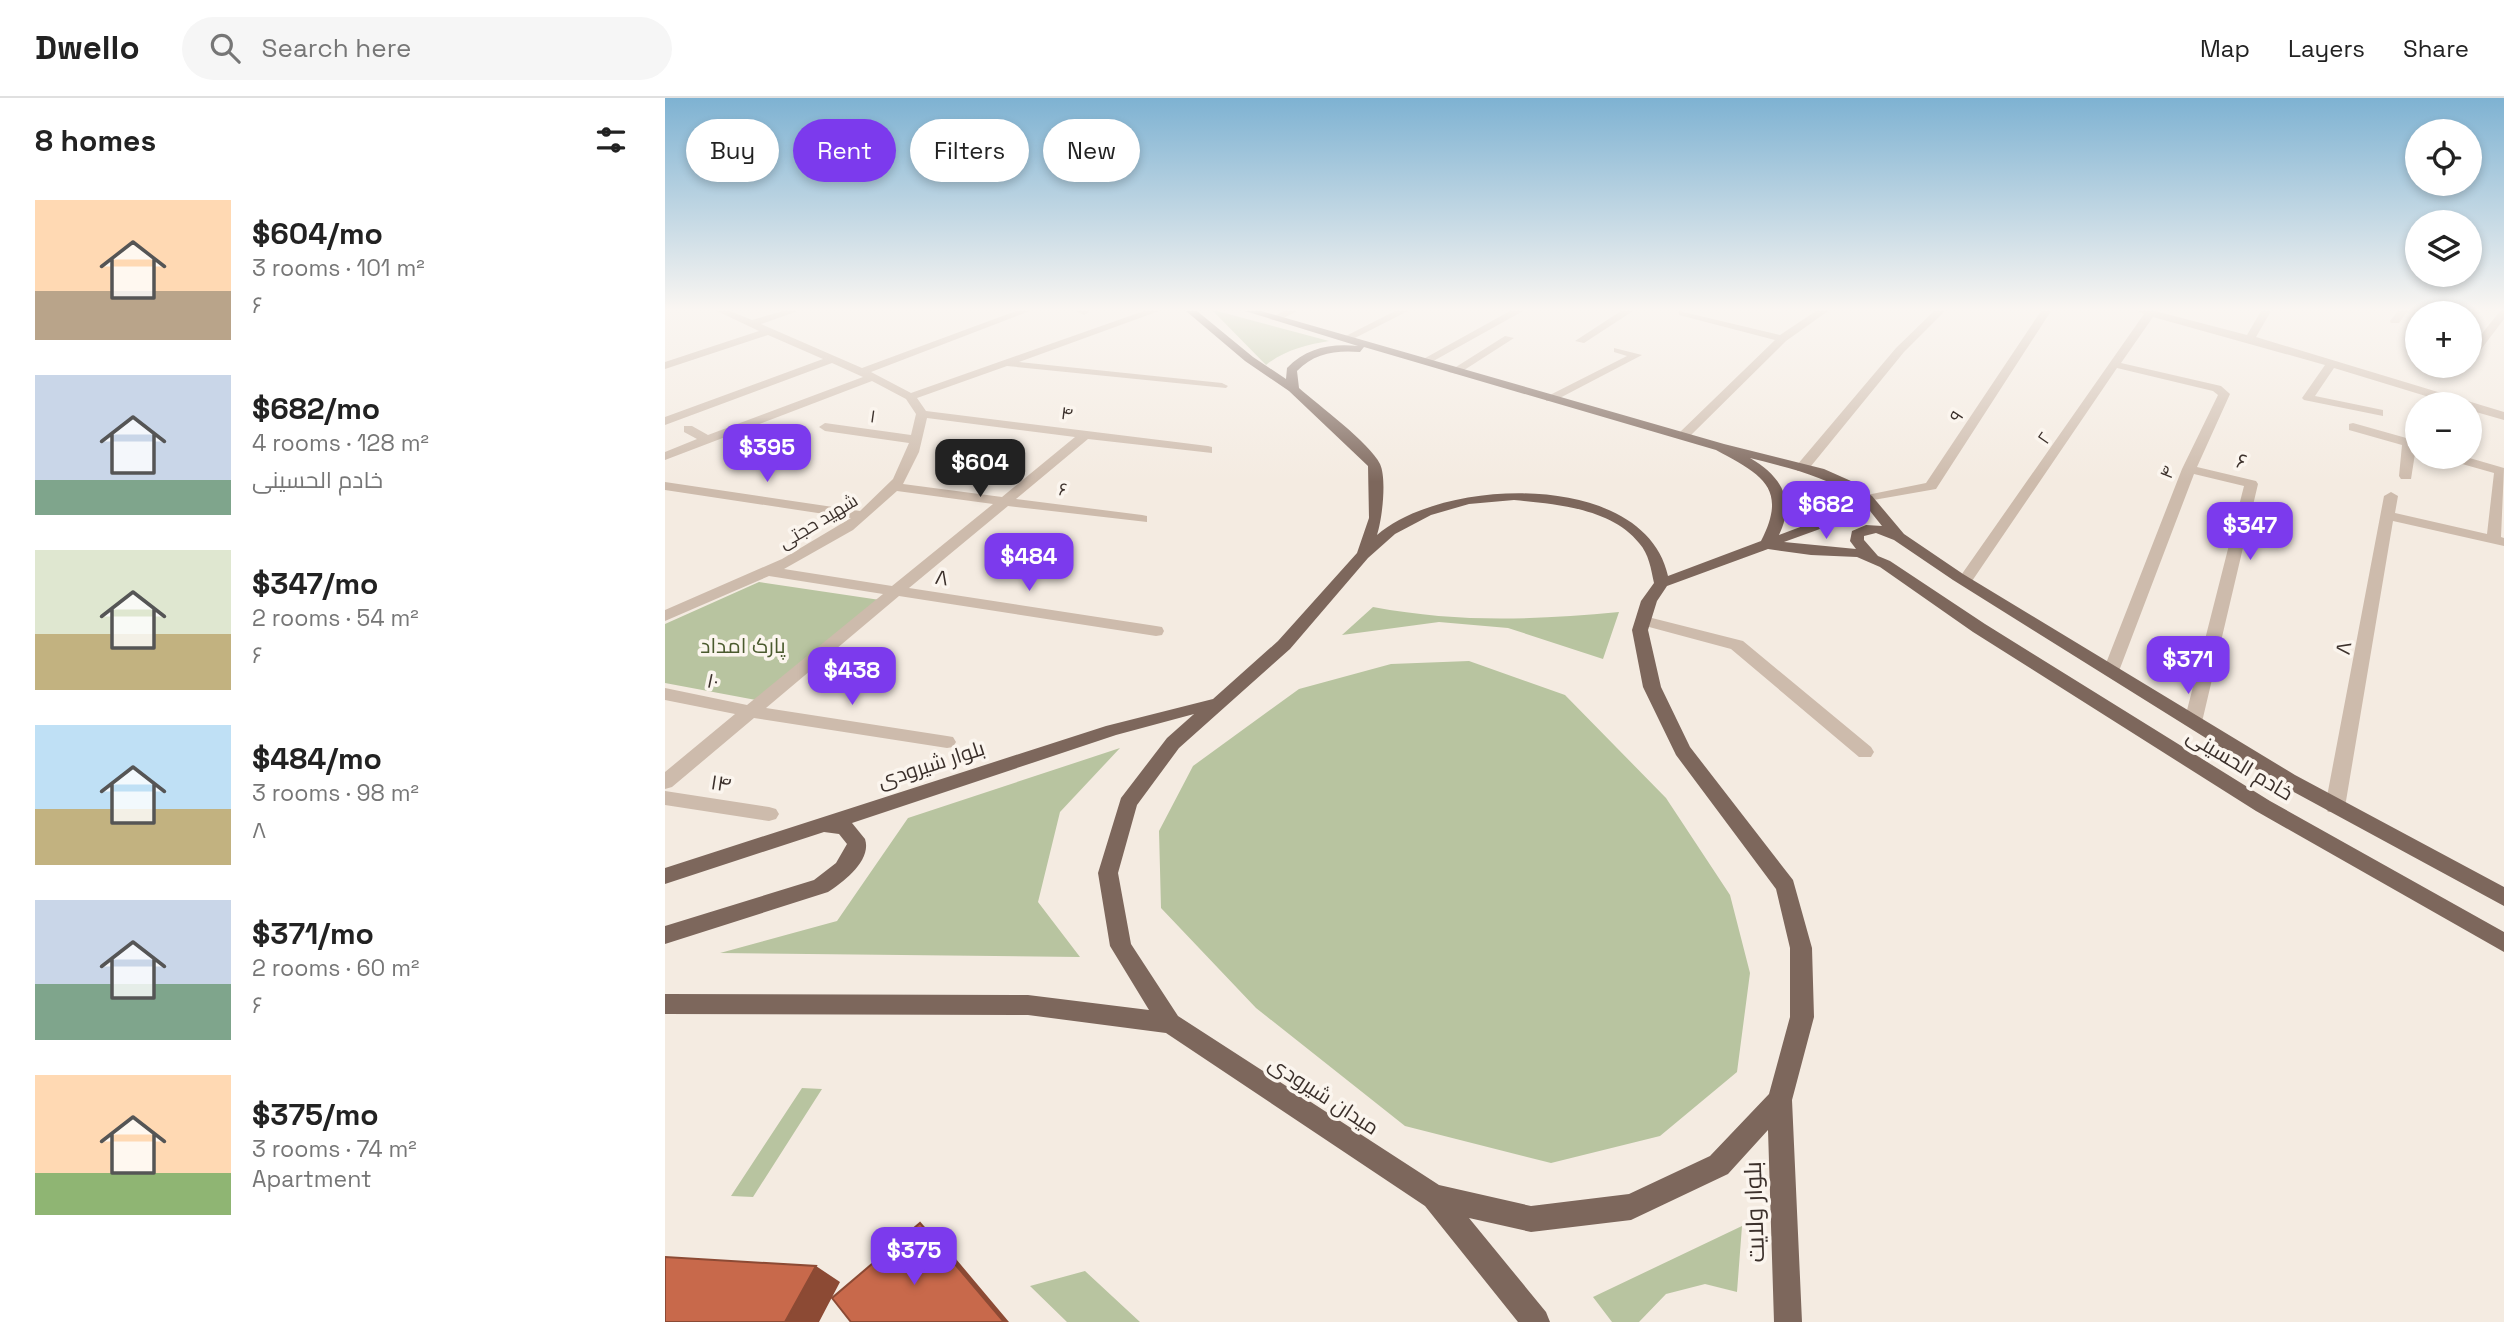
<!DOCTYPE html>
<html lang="en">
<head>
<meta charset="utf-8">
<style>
	body { margin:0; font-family:"Space Grotesk",Cairo,sans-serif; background:#f6f6f6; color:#222; height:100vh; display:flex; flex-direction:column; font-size:26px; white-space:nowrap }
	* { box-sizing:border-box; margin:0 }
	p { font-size:23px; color:#767676 }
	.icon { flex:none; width:38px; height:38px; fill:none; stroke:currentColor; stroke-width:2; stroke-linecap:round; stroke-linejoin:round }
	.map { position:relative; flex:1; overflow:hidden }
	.sheet { display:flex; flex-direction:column; background:#fff; width:665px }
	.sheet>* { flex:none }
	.hud { position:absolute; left:21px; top:21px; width:665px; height:63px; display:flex; gap:14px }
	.buttons { position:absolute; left:1740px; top:21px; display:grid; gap:14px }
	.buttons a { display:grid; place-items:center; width:77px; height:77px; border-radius:50%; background:#fff; box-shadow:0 4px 10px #0003; font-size:35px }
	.price { position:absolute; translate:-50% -60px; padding:0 16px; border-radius:14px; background:#7c3aed; color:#fff; font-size:23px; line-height:46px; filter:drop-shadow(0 2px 4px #0008) }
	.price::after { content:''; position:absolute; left:50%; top:42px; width:21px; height:16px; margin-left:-10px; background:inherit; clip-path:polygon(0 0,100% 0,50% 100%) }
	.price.active { background:#222; color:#fff }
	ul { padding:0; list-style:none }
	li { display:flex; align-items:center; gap:21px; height:175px; padding:0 35px }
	li span { display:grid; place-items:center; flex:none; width:196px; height:140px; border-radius:0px; color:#555 }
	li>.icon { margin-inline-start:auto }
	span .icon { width:84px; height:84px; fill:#fffc; stroke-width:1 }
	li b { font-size:30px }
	h2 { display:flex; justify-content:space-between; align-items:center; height:84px; padding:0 35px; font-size:30px }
	.tag { padding:0 24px; border-radius:32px; background:#fff; box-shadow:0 4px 10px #0003; font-size:24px; line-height:63px }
	.tag.active { background:#7c3aed; color:#fff }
	header { display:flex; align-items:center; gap:42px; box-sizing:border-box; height:98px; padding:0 35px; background:#fff; border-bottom:2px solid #e0e0e0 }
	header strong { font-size:33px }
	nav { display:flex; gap:38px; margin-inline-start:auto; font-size:24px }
	.search { width:490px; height:63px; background:#f6f6f6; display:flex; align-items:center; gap:18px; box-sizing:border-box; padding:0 24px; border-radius:38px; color:#767676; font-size:26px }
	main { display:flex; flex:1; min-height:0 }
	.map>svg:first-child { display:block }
	.green { fill:#b8c4a0 }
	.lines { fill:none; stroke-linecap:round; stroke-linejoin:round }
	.minor { fill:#cdbbac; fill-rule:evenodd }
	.major { fill:#7d675c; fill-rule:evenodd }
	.shaded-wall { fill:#8c4a34 }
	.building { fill:#c8694b; stroke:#8c4a34; stroke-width:2 }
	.labels { text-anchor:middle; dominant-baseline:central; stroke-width:7; stroke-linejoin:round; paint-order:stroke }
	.far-street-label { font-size:18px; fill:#3b302b; stroke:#fbf5ee }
	.street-label { font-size:21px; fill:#3b302b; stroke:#fbf5ee }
	.park-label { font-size:21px; fill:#4a5a2e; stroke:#fbf5ee }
	.near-street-label { font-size:24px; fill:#3b302b; stroke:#fbf5ee }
</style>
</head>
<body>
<header>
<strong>Dwello</strong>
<div class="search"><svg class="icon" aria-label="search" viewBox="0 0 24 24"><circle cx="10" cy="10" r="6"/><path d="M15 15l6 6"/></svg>Search here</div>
<nav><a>Map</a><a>Layers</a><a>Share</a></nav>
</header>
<main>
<section class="sheet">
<h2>8 homes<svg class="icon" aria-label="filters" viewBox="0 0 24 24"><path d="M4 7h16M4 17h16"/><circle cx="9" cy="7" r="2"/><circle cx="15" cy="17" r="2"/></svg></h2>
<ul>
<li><span style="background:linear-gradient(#ffd9b3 65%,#b9a48a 0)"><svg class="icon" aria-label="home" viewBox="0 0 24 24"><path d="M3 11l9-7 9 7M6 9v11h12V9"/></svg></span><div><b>$604/mo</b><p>3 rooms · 101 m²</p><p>۶</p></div></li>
<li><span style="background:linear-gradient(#c9d6e8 75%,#7fa58c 0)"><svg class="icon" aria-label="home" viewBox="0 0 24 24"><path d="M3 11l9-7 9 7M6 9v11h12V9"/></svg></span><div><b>$682/mo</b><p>4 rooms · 128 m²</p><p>خادم الحسینی</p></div></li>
<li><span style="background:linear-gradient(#dfe7d0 60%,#c2b280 0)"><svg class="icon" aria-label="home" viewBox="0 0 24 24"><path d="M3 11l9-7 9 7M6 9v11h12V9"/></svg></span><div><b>$347/mo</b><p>2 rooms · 54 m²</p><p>۶</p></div></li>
<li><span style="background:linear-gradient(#bfe0f5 60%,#c2b280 0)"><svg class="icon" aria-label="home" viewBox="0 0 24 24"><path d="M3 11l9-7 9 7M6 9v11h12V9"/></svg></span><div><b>$484/mo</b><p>3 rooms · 98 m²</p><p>۸</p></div></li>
<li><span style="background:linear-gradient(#c9d6e8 60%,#7fa58c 0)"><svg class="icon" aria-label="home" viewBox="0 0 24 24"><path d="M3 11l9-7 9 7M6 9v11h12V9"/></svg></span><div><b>$371/mo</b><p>2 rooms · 60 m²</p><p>۶</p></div></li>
<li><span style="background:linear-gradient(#ffd9b3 70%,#8fb573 0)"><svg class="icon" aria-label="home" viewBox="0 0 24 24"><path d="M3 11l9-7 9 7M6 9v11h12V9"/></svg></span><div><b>$375/mo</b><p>3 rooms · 74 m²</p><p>Apartment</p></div></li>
</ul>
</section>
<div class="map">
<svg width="1839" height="1224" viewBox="0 0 1839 1224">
	<rect width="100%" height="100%" fill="#f4ebe1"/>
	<path class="green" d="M 548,213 L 552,213 L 664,243 C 640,247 620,252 601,267 Z
		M 94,484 L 215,502 L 91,602 L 0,585 L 0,526 Z
		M 708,509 C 795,525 867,522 954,514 L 938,561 L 843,530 L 774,524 L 677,537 Z
		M 804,563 L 900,597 L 1001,700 L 1065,797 L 1085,875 L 1072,974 L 995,1038 L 886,1065 L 740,1028 L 591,910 L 496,810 L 494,733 L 528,668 L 634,591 L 726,566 Z
		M 455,650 L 395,714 L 373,804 L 415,859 L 55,855 L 172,823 L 243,720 Z
		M 137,990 L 157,991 L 88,1099 L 66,1098 Z
		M 1077,1128 L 1072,1194 L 1040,1186 L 1001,1196 L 974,1224 L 947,1224 L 928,1199 Z
		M 420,1173 L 475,1224 L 402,1224 L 365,1188 Z"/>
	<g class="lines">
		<path class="minor" d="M 52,213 L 65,213 L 87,222 L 118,213 L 133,213 L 96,226 L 197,270 L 351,213 L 365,213 L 206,274 L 246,295 L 479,213 L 494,213 L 354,264 L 557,285 L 563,288 L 561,290 L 342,268 L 252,300 L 261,313 L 543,348 L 547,349 L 547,355 L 423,341 L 351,401 L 477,417 L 482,418 L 482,424 L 343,408 L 244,490 L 491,528 L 497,529 L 499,533 L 497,537 L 491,538 L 234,498 L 101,610 L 282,638 L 288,639 L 291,644 L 288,649 L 282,650 L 89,620 L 7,689 L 0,691 L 0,674 L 70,616 L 0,602 L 0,590 L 82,607 L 218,496 L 104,478 L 0,523 L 0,512 L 117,461 L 186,420 L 0,392 L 0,384 L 195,413 L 228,381 L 244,345 L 160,333 L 154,329 L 160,325 L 246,337 L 251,316 L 241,301 L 207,283 L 0,362 L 0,354 L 32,341 L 19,334 L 19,328 L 27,328 L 43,337 L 198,279 L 167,265 L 0,327 L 0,319 L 158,261 L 103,237 L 0,271 L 0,264 L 94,233 ZM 262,320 L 410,339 L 337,399 L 238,386 L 254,354 ZM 232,393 L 328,406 L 227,488 L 119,471 L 188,432 Z
			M 411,213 L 423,213 L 424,214 L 419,217 Z
			M 619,213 L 632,213 L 613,223 L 604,221 Z
			M 730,213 L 743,213 L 684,243 L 675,241 Z
			M 845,213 L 858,213 L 763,266 L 753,264 Z
			M 956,213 L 968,213 L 919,245 L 910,243 Z
			M 1014,213 L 1115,237 L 1151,213 L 1163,213 L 1121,243 L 1022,341 L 1014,341 L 1014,335 L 1110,242 L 1014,217 Z
			M 1269,213 L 1280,213 L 1239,254 L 1142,373 L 1132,373 L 1132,367 L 1231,250 Z
			M 1376,213 L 1386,213 L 1271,391 L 1197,404 L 1197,398 L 1261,385 Z
			M 1473,213 L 1490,213 L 1582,237 L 1596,213 L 1606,213 L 1591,239 L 1839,314 L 1839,322 L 1804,312 L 1804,306 L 1787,306 L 1669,270 L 1650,298 L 1718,312 L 1718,318 L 1639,302 L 1637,300 L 1660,267 L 1488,219 L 1456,265 L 1556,288 L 1565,296 L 1532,369 L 1591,383 L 1593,386 L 1537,624 L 1528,630 L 1519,624 L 1579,388 L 1529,376 L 1454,573 L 1446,578 L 1438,573 L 1517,371 L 1553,297 L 1548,293 L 1452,270 L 1305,486 L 1295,486 L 1292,483 L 1479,216 Z
			M 1733,213 L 1743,213 L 1734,225 L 1726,225 L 1725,223 Z
			M 1835,213 L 1839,213 L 1839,221 L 1808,262 L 1804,263 L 1804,252 Z
			M 840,238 L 849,240 L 793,276 L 783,274 Z
			M 949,250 L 977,257 L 889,303 L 881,303 L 881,299 L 962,258 L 949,254 Z
			M 1688,325 L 1752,343 L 1746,381 L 1736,381 L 1734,378 L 1737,347 L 1684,332 L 1684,326 Z
			M 1782,359 L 1801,359 L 1839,370 L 1836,439 L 1839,440 L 1839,448 L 1728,423 L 1680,709 L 1677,714 L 1663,714 L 1660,709 L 1719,398 L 1726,394 L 1733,398 L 1730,415 L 1822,436 L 1829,375 L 1783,362 Z
			M 979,518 L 1078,543 L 1206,649 L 1209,654 L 1206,659 L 1194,659 L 1066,551 L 973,526 L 971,523 Z
			M 0,693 L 104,709 L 111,711 L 114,716 L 111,721 L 104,723 L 0,707 Z"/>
		<path class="major" d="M 521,213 L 532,213 L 588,259 L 621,281 L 622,270 C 641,250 666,245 693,248 L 580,213 L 596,213 L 1059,346 L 1159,371 L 1186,383 L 1207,398 L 1239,436 L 1298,476 L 1630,677 L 1839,789 L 1839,808 L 1616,687 L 1288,482 L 1229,442 L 1211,435 L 1199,438 L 1199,442 L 1213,458 L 1225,463 L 1320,526 L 1605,703 L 1839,834 L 1839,854 L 1591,713 L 1308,534 L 1215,469 L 1192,459 L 1146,457 L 1103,451 L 1002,488 L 992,503 L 983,532 L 996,589 L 1025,649 L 1128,782 L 1147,850 L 1149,919 L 1127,1002 L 1137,1224 L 1109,1224 L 1103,1032 L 1063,1076 L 966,1122 L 866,1134 L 804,1120 L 881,1214 L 885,1224 L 853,1224 L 760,1108 L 501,935 L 363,917 L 0,916 L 0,896 L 363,897 L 484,912 L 445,848 L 433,775 L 456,700 L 502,640 L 529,616 L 451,637 L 187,725 L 200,741 C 207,762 179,784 163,794 L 0,846 L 0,828 L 149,782 L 171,765 L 182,746 L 174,736 L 159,734 L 0,786 L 0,770 L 441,628 L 548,601 L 613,543 L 692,455 L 704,420 L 703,368 L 624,293 L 580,263 ZM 699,249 L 1051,352 C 1095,376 1124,389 1096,443 L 1003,478 C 980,372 778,379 712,437 C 717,422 722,381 715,366 C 705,345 653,307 634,290 L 632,273 C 649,255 671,252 695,254 ZM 1085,360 C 1123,370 1160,377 1193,401 L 1167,417 L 1114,437 C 1131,402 1116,378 1085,360 ZM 849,402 C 890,406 946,410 974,445 C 984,456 986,471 989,485 L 976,503 L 967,532 L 978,589 L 1011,657 L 1111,791 L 1125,850 L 1125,919 L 1104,996 L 1045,1058 L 964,1096 L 866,1108 L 774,1087 L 513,918 L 466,846 L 453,775 L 472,707 L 514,650 L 625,551 L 703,460 L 730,436 L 766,417 L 804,406 ZM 1201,408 L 1217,428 L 1201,427 L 1187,433 L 1185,443 L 1191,451 L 1119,444 L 1177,423 Z"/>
	</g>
	<path class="shaded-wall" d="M 255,1125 L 275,1142 L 344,1224 L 339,1224 Z
		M 151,1168 L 175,1184 L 154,1224 L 120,1224 Z"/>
	<path class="building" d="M 255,1125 L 339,1224 L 186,1224 L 167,1200 Z
		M 0,1159 L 151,1168 L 120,1224 L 0,1224 Z"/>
	<linearGradient id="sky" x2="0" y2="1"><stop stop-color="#7eb2d2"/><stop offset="0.55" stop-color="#faf6f2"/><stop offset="1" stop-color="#faf6f2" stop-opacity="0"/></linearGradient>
	<rect width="1839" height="384" fill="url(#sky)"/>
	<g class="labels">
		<g class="far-street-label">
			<text transform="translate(402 315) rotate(7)">۴</text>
			<text transform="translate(208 318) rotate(8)">۱</text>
			<text transform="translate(1291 318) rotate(-57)">۹</text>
			<text transform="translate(1379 340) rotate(-55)">۲</text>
			<text transform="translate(1502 374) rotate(-68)">۴</text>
			<text transform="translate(398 391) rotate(7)">۶</text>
			<text transform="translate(153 423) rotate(-31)">شهید حجتی</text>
		</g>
		<g class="street-label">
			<text transform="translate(1577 363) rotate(16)">۶</text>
			<text transform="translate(277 479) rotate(9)">۸</text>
			<text transform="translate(1678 550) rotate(-80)">۸</text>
			<text transform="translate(48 583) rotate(12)">۱۰</text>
			<text transform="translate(266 666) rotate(-18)">بلوار شیرودی</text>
			<text transform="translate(1575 666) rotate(31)">خادم الحسینی</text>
			<text transform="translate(56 685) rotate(9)">۱۴</text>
			<text transform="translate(659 997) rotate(33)">میدان شیرودی</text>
		</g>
		<g class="park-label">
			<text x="78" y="547">پارک امداد</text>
		</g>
		<g class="near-street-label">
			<text transform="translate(1089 1114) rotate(-92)">بلوار ولایت</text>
		</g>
	</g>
</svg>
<div class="buttons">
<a><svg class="icon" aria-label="locate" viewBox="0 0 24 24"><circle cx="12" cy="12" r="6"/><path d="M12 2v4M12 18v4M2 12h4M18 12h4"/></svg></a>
<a><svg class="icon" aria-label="layers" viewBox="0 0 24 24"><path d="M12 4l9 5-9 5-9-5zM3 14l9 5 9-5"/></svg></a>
<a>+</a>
<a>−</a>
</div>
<b class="price" style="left:102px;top:386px">$395</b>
<b class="price active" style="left:315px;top:401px">$604</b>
<b class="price" style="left:1161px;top:443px">$682</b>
<b class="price" style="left:1585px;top:464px">$347</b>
<b class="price" style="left:364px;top:495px">$484</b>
<b class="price" style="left:1523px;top:598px">$371</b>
<b class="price" style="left:187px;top:609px">$438</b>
<b class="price" style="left:249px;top:1189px">$375</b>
<div class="hud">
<a class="tag">Buy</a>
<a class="tag active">Rent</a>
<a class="tag">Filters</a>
<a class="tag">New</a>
</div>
</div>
</main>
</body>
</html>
